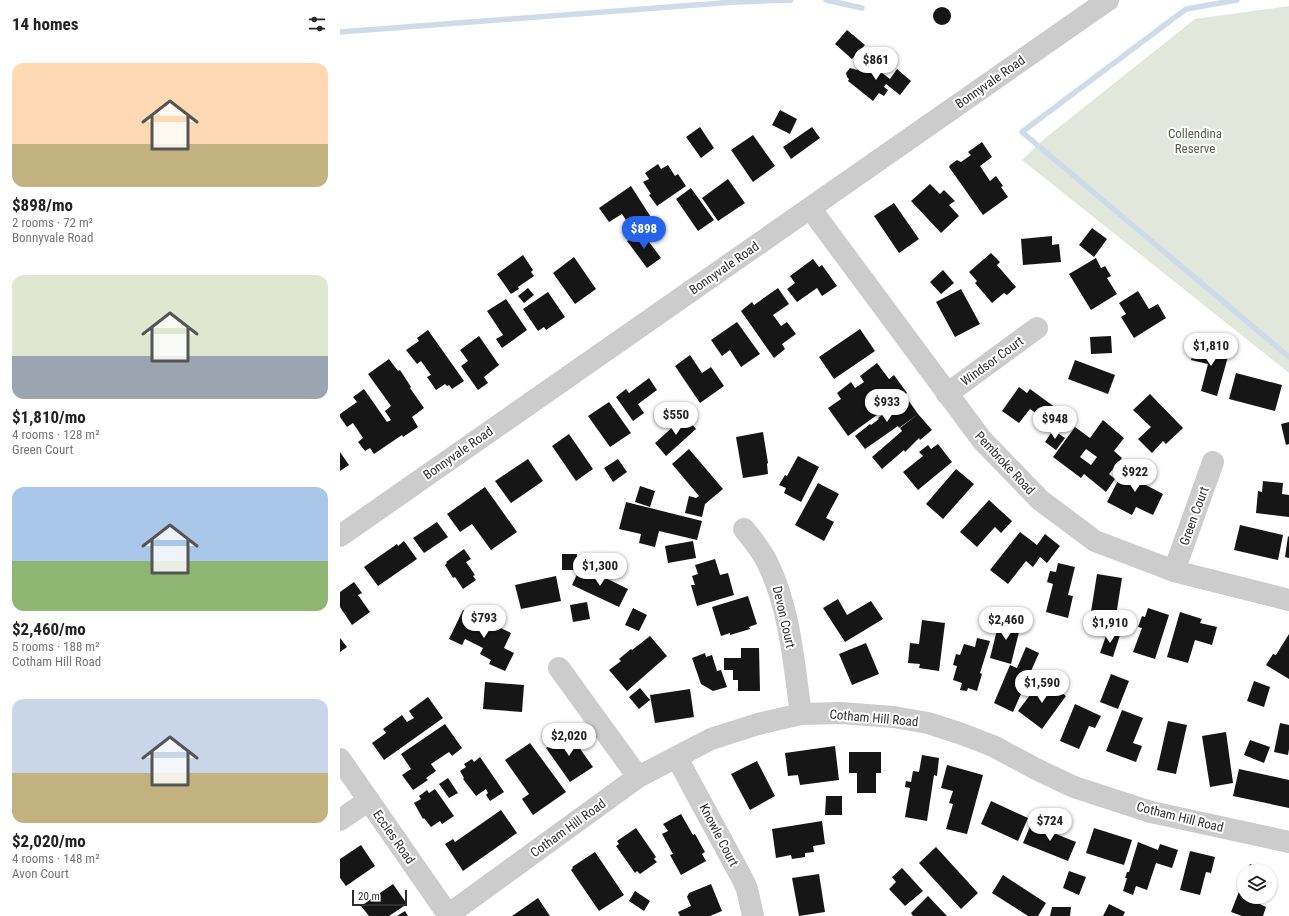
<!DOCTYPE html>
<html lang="en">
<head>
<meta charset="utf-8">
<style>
	body { margin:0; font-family:"Roboto Condensed",sans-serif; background:#f2f2f2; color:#222; height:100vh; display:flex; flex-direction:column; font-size:15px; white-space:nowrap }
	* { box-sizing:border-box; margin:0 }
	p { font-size:13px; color:#767676 }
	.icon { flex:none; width:22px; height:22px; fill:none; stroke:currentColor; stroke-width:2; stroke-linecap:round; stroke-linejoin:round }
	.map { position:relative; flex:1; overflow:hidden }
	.sheet { display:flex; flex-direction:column; background:#fff; width:340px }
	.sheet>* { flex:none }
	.tools { position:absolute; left:897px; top:864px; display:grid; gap:8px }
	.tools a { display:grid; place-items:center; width:40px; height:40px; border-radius:50%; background:#fff; box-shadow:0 1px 3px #0004; font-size:20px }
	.scale { position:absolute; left:12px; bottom:10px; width:55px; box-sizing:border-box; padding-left:4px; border:2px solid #2f2f2f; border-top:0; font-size:11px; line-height:14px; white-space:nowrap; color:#2f2f2f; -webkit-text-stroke:3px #fff; paint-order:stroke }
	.price { position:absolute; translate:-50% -34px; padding:0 9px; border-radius:14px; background:#fff; color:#222; font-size:13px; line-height:26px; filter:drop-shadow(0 1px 2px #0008) }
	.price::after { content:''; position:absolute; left:50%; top:24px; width:12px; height:9px; margin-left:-6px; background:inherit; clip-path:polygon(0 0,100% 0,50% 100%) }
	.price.current { background:#2563eb; color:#fff }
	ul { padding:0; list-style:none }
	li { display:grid; align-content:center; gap:8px; height:212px; padding:0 12px }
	li span { display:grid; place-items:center; height:124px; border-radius:12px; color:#555 }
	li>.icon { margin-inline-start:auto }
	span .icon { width:72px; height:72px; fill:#fffc; stroke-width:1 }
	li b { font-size:17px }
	h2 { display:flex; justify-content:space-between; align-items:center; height:48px; padding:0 12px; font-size:17px }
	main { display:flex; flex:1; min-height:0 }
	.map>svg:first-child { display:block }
	.green { fill:#e2e7dc }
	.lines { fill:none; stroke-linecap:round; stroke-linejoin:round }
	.stream { stroke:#cddce8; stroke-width:5.5 }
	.building { fill:#161616; fill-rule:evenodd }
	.minor { stroke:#ccc; stroke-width:22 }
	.labels { text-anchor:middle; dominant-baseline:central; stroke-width:4; stroke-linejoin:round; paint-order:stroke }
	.street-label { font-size:13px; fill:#2f2f2f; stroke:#fff }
	.park-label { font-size:13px; fill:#516542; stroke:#fff }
</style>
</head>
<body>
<main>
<section class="sheet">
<h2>14 homes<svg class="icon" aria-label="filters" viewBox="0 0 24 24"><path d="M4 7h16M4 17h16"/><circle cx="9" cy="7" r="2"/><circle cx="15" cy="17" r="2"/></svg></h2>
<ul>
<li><span style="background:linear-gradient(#ffd9b3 65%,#c2b280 0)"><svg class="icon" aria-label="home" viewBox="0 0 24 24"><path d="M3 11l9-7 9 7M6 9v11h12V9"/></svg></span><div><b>$898/mo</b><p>2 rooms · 72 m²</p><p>Bonnyvale Road</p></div></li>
<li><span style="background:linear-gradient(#dfe7d0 65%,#9aa5b1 0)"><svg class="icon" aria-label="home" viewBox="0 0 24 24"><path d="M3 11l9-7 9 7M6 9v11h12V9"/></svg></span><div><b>$1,810/mo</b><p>4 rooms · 128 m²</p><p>Green Court</p></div></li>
<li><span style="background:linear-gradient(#a9c7e8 60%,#8fb573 0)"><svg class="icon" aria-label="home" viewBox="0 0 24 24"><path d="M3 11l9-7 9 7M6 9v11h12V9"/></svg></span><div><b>$2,460/mo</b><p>5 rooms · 188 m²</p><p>Cotham Hill Road</p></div></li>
<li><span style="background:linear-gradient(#c9d6e8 60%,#c2b280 0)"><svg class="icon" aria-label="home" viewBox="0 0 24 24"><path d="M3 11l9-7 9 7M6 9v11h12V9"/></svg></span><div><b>$2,020/mo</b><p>4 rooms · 148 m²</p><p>Avon Court</p></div></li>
</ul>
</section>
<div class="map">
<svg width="949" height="916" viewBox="0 0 949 916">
	<rect width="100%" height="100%" fill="#fff"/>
	<path class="green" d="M 949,6 L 949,373 L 682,160 L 704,139 L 855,19 Z"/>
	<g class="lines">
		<path class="stream" d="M 486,0 L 522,8
			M 897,0 L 846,9 L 682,132 L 949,357
			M 0,32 L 395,2 L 451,0"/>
	</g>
	<path class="building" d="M593 16a9 9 0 1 1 18 0a9 9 0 1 1-18 0Z
		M 507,30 L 525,45 L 512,59 L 495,44 Z
		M 525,60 L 550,79 L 557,69 L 571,81 L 560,95 L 546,84 L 544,87 L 548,90 L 544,96 L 539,93 L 533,101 L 508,81 L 509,79 L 507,77 L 506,73 L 510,68 L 517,70 Z
		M 440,110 L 457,119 L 450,134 L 432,125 Z
		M 360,127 L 374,148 L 361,158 L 346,137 Z
		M 472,127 L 480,138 L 451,159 L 443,147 Z
		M 413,135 L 435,166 L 413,182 L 391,150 Z
		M 642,142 L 652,157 L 640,166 L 650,181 L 656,176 L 663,186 L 661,187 L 668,197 L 643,215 L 609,167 L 610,165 L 617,160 L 621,162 L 631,155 L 628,152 Z
		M 318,164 L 321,169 L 328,165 L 335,176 L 338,174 L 346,186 L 317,206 L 309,195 L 311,194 L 303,182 L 309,179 L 305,173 Z
		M 388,179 L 405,203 L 378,221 L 362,198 Z
		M 590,184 L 600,194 L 604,190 L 615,201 L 609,205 L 619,216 L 601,233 L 571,201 Z
		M 291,186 L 314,222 L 301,231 L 294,220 L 288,223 L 282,214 L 269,222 L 259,208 Z
		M 351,188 L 374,220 L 358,231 L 336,199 Z
		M 554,203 L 579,239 L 559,253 L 534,216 Z
		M 752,228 L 767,239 L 754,257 L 739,245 Z
		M 301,231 L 321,258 L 307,268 L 287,241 Z
		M 712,236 L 712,245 L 719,244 L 721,262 L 683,265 L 681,239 Z
		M 651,253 L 660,262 L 657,265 L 676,287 L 667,295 L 664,293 L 652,303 L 635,283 L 637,281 L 629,272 Z
		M 183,255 L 193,270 L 191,272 L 194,276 L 178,287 L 179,289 L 171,294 L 157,274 Z
		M 234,257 L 256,289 L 235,304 L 213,273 Z
		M 756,258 L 761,268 L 765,266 L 771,276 L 767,278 L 777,294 L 751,310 L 729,274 Z
		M 473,259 L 479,267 L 482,265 L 497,286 L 482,296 L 477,288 L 457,302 L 447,289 L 455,283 L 450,276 Z
		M 603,270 L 614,283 L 601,294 L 590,282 Z
		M 188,288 L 194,295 L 184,303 L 178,296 Z
		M 438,288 L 449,304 L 433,315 L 441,326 L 447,322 L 456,334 L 442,344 L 445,349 L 434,358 L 401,311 L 412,302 L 414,305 Z
		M 621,289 L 640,324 L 615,337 L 596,302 Z
		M 798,291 L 809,309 L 818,304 L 826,318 L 794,338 L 781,317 L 786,314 L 779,303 Z
		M 208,292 L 225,317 L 206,330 L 204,327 L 198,331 L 183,309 Z
		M 166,299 L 187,330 L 162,348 L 156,339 L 163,335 L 147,311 Z
		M 397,322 L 420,354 L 401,367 L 390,350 L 382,356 L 371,340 Z
		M 520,329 L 535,351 L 494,379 L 479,357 Z
		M 88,330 L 124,381 L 112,389 L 109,385 L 107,386 L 105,384 L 96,390 L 87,377 L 91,375 L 81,361 L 77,364 L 66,350 L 79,341 L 77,338 Z
		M 139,336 L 159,365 L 144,377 L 148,383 L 138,390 L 121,366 L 128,361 L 120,350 Z
		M 771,336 L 772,353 L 751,354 L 750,337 Z
		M 856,344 L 889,353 L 877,396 L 861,391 L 868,364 L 851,360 Z
		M 350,355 L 362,373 L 371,367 L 384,386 L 360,403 L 335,366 Z
		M 49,359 L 58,371 L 60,370 L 71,387 L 70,388 L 84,408 L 72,417 L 78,427 L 63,437 L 62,435 L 34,454 L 30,448 L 25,451 L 18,442 L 23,438 L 13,423 L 7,427 L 0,417 L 0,414 L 17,402 L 13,397 L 24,389 L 47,422 L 51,420 L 45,411 L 51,406 L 28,374 Z
		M 735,360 L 775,375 L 768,394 L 728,379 Z
		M 537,363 L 549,379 L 554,375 L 567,393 L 508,436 L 488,408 L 501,399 L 497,393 L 511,382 L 515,388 L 524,382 L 520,376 Z
		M 896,373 L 942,385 L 935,411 L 889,399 Z
		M 309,378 L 317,390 L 298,404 L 304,413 L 293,421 L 276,397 L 286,389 L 289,393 Z
		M 679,387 L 687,393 L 690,389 L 723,413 L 714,426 L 690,409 L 679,423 L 662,411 Z
		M 810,394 L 843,428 L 826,444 L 823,441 L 812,453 L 798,439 L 811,427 L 793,410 Z
		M 566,397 L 578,414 L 559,428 L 558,426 L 525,449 L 515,436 L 530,424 L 531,425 L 539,419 L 538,418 L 548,411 L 549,412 L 555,407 L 554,406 Z
		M 269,402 L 291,433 L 270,447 L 248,416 Z
		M 578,414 L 592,430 L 580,440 L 579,438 L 565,452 L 564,450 L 542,469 L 532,457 L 562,431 L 560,428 Z
		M 345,416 L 356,429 L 326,456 L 315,443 Z
		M 763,420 L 784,438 L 774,451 L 782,458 L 769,474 L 775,479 L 766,492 L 744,474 L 741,478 L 713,457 L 735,427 L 750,438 ZM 746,449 L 757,457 L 751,465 L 740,457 Z
		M 949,422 L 949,444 L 946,445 L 941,424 Z
		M 713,430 L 725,438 L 716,450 L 705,442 Z
		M 423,432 L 428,463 L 427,464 L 428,474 L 403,478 L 396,437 Z
		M 229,434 L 253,469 L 236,481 L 212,446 Z
		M 598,444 L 612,462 L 578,490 L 563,472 L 583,456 L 579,452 L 588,445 L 591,449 Z
		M 349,449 L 383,489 L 365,504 L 362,517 L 345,513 L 349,496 L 356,498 L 359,496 L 332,464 Z
		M 0,452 L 9,465 L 0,471 Z
		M 458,456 L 479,467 L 461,502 L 444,493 L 446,488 L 439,485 L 445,475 L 447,476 Z
		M 188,459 L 203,481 L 171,503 L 155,481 Z
		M 278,459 L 287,472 L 273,482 L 264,468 Z
		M 789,464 L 789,467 L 794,470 L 800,468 L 806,471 L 808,477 L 804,484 L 823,494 L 813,515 L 796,507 L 792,515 L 767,502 L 782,473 L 783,474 Z
		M 616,469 L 634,484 L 603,519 L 586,504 Z
		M 923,481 L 943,483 L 942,494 L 949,495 L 949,517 L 916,513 L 918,491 L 922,492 Z
		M 478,483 L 499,494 L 486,518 L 494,522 L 484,541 L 455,525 Z
		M 300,486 L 315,491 L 310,507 L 295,502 Z
		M 145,487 L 177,532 L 151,550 L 132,524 L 120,532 L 107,514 Z
		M 649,500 L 672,521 L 661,533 L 655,527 L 637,547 L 620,532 Z
		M 286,502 L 362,521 L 357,540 L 319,531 L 315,547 L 299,543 L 301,534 L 279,529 Z
		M 97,522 L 108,537 L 84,553 L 73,538 Z
		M 900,525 L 943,535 L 938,560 L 894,550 Z
		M 680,532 L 697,545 L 705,534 L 720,546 L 707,563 L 700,557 L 693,567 L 686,561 L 668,584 L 650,570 Z
		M 948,536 L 949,537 L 949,558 L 945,557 Z
		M 64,541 L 77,559 L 38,586 L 24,567 L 57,544 L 58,546 Z
		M 353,541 L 356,558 L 328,563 L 325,546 Z
		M 124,549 L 131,559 L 126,562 L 135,575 L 133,576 L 136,580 L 123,589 L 115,577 L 113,578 L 105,565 L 107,563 L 106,562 Z
		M 222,554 L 237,554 L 238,570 L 222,570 Z
		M 375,559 L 380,575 L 388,573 L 394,595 L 357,606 L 351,585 L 355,585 L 352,576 L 358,574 L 355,565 Z
		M 718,563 L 735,567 L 728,595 L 733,596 L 728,618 L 706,612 L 713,584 L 707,582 L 710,571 L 716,572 Z
		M 241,566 L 288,589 L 279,607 L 232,585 Z
		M 757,574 L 782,578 L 775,622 L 750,618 Z
		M 216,576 L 221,601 L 181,609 L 175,585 Z
		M 14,582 L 22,593 L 18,595 L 30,612 L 12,625 L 0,607 L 0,592 Z
		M 408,596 L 417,624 L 409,627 L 410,629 L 390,635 L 390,633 L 381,636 L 372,607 Z
		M 498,599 L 507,615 L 531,601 L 543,619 L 505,642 L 483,608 Z
		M 247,602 L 250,619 L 233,622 L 230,605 Z
		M 293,608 L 307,615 L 299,631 L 285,625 Z
		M 808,608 L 829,615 L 815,659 L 793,652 L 802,628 L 798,627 L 802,616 L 805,617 Z
		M 123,610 L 171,633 L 164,648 L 174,653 L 165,671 L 149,664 L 151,660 L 140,654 L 143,648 L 125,639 L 122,645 L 109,639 Z
		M 840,612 L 862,619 L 860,623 L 877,627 L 872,645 L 855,640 L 848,663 L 827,657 Z
		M 660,618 L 681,624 L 671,664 L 650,658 Z
		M 582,620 L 605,623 L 599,671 L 579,668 L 580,664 L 568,663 L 570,643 L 579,644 Z
		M 768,630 L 780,635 L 773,657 L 760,653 Z
		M 949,634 L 949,679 L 926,665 L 933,654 L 936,655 Z
		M 310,636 L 327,656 L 287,691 L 269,670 L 281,661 L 279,659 L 291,649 L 292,650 Z
		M 0,638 L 7,647 L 0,652 Z
		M 637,638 L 650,641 L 640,673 L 642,674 L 637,691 L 628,688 L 627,691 L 620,690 L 622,683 L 613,680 L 617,666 L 613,665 L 616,654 L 620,655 L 624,644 L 635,647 Z
		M 526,643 L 539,674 L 512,685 L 499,654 Z
		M 686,647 L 699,653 L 673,712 L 654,703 L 670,665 L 677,668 Z
		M 401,648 L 419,648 L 420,691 L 398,691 L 398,680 L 393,680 L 393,670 L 384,670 L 384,658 L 401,658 Z
		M 365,653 L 366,657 L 372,655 L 377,671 L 381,670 L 387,687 L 373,691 L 361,684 L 352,658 Z
		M 771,674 L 789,681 L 778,709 L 760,702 Z
		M 702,679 L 726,696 L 702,729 L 678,711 Z
		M 914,681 L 930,687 L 924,707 L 907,701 Z
		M 145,682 L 184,685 L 182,712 L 143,709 Z
		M 300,688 L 310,700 L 299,709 L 289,697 Z
		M 350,689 L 354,717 L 315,723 L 310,695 Z
		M 88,697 L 103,718 L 44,760 L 32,743 L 46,733 L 43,729 L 62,715 L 67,722 L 74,718 L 69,711 Z
		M 735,704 L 761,716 L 755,728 L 749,726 L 739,749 L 720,741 Z
		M 782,710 L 803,718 L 793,743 L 802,746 L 796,762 L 766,751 Z
		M 828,721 L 847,725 L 836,774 L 817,770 Z
		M 940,723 L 949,725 L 949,749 L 948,755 L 934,752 Z
		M 105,724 L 122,748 L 112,756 L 109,752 L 91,764 L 96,771 L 86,778 L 88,780 L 73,790 L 62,775 L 71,769 L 61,754 Z
		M 228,732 L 253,767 L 230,782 L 206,748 Z
		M 886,732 L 893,783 L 870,787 L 862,736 Z
		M 910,740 L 930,747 L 924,763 L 904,755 Z
		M 190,743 L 226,792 L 193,815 L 182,799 L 189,794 L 165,760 Z
		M 495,746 L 499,780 L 460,785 L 458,775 L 448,776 L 445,753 Z
		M 509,752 L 541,752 L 541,773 L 536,773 L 536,793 L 517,793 L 517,773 L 509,773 Z
		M 582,755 L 599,758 L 597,776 L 594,775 L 587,821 L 565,817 L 570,788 L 565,787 L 566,781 L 571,782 L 573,771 L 579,772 Z
		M 140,757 L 164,792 L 150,801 L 146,795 L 148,793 L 146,789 L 136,796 L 123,779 L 124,778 L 120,771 L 126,767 L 124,764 L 132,759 L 134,762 Z
		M 417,761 L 435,796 L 410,810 L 391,774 Z
		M 607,765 L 643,775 L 627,834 L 606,829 L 613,804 L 609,803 L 613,791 L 601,788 Z
		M 899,769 L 949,780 L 949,808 L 893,796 Z
		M 108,778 L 118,793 L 109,798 L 99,784 Z
		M 95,789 L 114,816 L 102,824 L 100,821 L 91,827 L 84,818 L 83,819 L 74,803 L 81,799 L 79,796 L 87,790 L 89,793 Z
		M 486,796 L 502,796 L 502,815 L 485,815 Z
		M 651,801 L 688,818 L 678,841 L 641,824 Z
		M 161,810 L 177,833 L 123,871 L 105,844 L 113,839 L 115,842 Z
		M 341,814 L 353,835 L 355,834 L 365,852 L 362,854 L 366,861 L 341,875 L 330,855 L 333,854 L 322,834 L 328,831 L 323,824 Z
		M 482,821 L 485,844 L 473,846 L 474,852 L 465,853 L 465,857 L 452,859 L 451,855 L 436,858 L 432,829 Z
		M 691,824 L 736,842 L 728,861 L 683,843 Z
		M 296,828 L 316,857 L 314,859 L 317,862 L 300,874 L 297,871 L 295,873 L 276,846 L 279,844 L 277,841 Z
		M 754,828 L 792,840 L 784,865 L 746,853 Z
		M 798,842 L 818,850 L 820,844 L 838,850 L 832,868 L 816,863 L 807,890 L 796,886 L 793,895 L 783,891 L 787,878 L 785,878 L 787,872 L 789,872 Z
		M 21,845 L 35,866 L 6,886 L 0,878 L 0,859 Z
		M 596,847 L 638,893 L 621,909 L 579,863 Z
		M 850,851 L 875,857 L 871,873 L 866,872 L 860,895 L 840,890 Z
		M 255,852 L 284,895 L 259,911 L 231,870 L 233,868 L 232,867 Z
		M 910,864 L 927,871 L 907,871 Z
		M 562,868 L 583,891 L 565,906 L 549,889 L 556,882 L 552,877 Z
		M 729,871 L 746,877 L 739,895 L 723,888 Z
		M 479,874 L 485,912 L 459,916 L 452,878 Z
		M 663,875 L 706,903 L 698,916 L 688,916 L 652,893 Z
		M 904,879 L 904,897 L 922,897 L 920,904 L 926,907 L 923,916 L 902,916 L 891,912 Z
		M 53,884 L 67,904 L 49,916 L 29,916 L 21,906 Z
		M 371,884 L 382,911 L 370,916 L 340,916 L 338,912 L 351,906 L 347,897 L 349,893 Z
		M 295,891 L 310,901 L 304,911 L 289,901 Z
		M 588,896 L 607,916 L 573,916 L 571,913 Z
		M 198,898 L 210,916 L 172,916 Z
		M 769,904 L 785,912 L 783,916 L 763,916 Z
		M 712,907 L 731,907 L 730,916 L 710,916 Z
		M 65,911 L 68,916 L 57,916 Z"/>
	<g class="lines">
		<path class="minor" d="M 470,208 L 642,440 L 700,500 L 755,541 L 834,571 L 949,600
			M 607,394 L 697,328
			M 404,529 C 413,540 422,551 428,564 C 450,609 454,665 461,714
			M 0,536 L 768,0
			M 834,571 L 873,462
			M 219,668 L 298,777
			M 337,758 L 402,878 L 407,889 L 413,916
			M 0,759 L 109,916
			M 0,820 L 29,800
			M 108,915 L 298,777 L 371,739 L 418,724 L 461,714 L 501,713 L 554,717 L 588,723 L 622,734 L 653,746 L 696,769 L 734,787 L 811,812 L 949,842"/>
	</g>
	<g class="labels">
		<g class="street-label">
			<text transform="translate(650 82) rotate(-35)">Bonnyvale Road</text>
			<text transform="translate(384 268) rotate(-35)">Bonnyvale Road</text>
			<text transform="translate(652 361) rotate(-36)">Windsor Court</text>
			<text transform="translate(118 453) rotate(-35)">Bonnyvale Road</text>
			<text transform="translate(665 463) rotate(47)">Pembroke Road</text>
			<text transform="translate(854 516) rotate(-70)">Green Court</text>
			<text transform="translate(444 617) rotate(77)">Devon Court</text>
			<text transform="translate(534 718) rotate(5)">Cotham Hill Road</text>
			<text transform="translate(840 817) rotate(14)">Cotham Hill Road</text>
			<text transform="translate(228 828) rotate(-36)">Cotham Hill Road</text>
			<text transform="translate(379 835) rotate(62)">Knowle Court</text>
			<text transform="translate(54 837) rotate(55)">Eccles Road</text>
		</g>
		<g class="park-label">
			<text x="855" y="133">Collendina<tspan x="855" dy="15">Reserve</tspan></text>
		</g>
	</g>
</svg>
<div class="tools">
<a><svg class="icon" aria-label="layers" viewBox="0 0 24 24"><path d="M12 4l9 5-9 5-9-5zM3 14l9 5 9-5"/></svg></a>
</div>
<div class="scale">20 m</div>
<b class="price" style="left:536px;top:81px">$861</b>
<b class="price current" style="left:304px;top:250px">$898</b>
<b class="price" style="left:871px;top:367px">$1,810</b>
<b class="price" style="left:547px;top:423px">$933</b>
<b class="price" style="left:336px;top:436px">$550</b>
<b class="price" style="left:715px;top:440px">$948</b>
<b class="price" style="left:795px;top:493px">$922</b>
<b class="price" style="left:260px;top:587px">$1,300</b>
<b class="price" style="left:144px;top:639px">$793</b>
<b class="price" style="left:666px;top:641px">$2,460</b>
<b class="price" style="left:770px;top:644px">$1,910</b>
<b class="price" style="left:702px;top:704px">$1,590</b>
<b class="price" style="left:229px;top:757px">$2,020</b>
<b class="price" style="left:710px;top:842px">$724</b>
</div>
</main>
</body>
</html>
